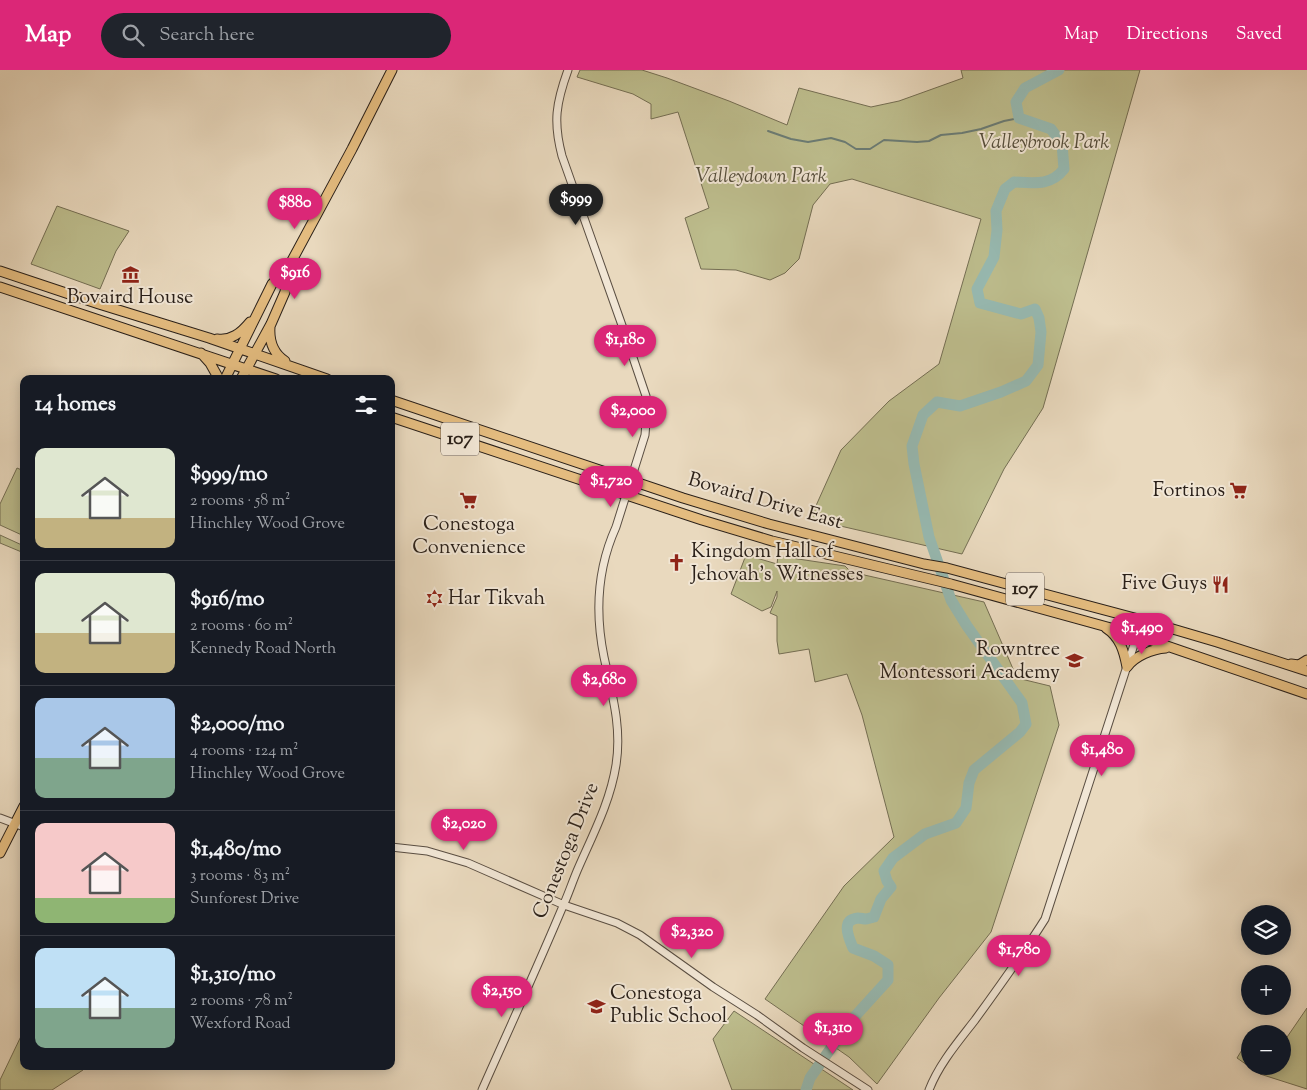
<!DOCTYPE html>
<html lang="en">
<head>
<meta charset="utf-8">
<style>
	body { margin:0; font-family:"Sorts Mill Goudy",serif; background:#20242c; color:#f1f3f6; height:100vh; display:flex; flex-direction:column; font-size:19px; white-space:nowrap }
	* { box-sizing:border-box; margin:0 }
	p { font-size:16px; color:#9ea1a6 }
	.icon { flex:none; width:28px; height:28px; fill:none; stroke:currentColor; stroke-width:2; stroke-linecap:round; stroke-linejoin:round }
	.map { position:relative; flex:1; overflow:hidden }
	.details { position:absolute; left:20px; top:305px; width:375px; height:695px; display:flex; flex-direction:column; background:#171b24; border-radius:10px; box-shadow:0 2px 12px #0003 }
	.details>* { flex:none }
	.buttons { position:absolute; left:1241px; top:835px; display:grid; gap:10px }
	.buttons a { display:grid; place-items:center; width:50px; height:50px; border-radius:50%; background:#171b24; box-shadow:0 2px 12px #0003; font-size:25px }
	.price { position:absolute; translate:-50% -42px; padding:0 11px; border-radius:18px; background:#db2777; color:#fff; font-size:16px; line-height:32px; filter:drop-shadow(0 1px 2px #0008) }
	.price::after { content:''; position:absolute; left:50%; top:30px; width:15px; height:11px; margin-left:-8px; background:inherit; clip-path:polygon(0 0,100% 0,50% 100%) }
	.price.selected { background:#222; color:#fff }
	ul { padding:0; list-style:none }
	li { display:flex; align-items:center; gap:15px; height:125px; padding:0 15px }
	li+li { border-top:1px solid #363941 }
	li span { display:grid; place-items:center; flex:none; width:140px; height:100px; border-radius:10px; color:#555 }
	li>.icon { margin-inline-start:auto }
	span .icon { width:60px; height:60px; fill:#fffc; stroke-width:1 }
	li b { font-size:21px }
	h2 { display:flex; justify-content:space-between; align-items:center; height:60px; padding:0 15px; font-size:21px }
	header { display:flex; align-items:center; gap:30px; box-sizing:border-box; height:70px; padding:0 25px; background:#db2777; color:#fff }
	header strong { font-size:24px }
	nav { display:flex; gap:28px; margin-inline-start:auto; font-size:18px }
	.search { width:350px; height:45px; background:#20242c; display:flex; align-items:center; gap:12px; box-sizing:border-box; padding:0 18px; border-radius:28px; color:#9ea1a6; font-size:19px }
	.map>svg:first-child { display:block }
	.green { fill:#bdbd8d; stroke:#746e53 }
	.lines { fill:none; stroke-linecap:round; stroke-linejoin:round }
	.stream { stroke:#6b7c75; stroke-width:2 }
	.river { stroke:#97bab2; stroke-width:11 }
	.minor-casing { stroke:#5a4e42; stroke-width:9 }
	.major-casing { stroke:#2a2019; stroke-width:11 }
	.minor { stroke:#f1e6d5; stroke-width:7 }
	.major { stroke:#e4bc7f; stroke-width:9 }
	.labels { text-anchor:middle; dominant-baseline:central; stroke-width:4; stroke-linejoin:round; paint-order:stroke }
	.shield { fill:#f1e6d5; stroke:#665b51; stroke-width:1 }
	.shield-label { font-size:19px; font-weight:bold; fill:#2a2019 }
	.park-label { font-size:20px; font-style:italic; fill:#564f3c; stroke:#f1e6d5 }
	.poi-label { font-size:20px; fill:#2a2019; stroke:#f1e6d5; text-anchor:end }
	.street-label { font-size:20px; fill:#2a2019; stroke:#f1e6d5 }
</style>
</head>
<body>
<header>
<strong>Map</strong>
<div class="search"><svg class="icon" aria-label="search" viewBox="0 0 24 24"><circle cx="10" cy="10" r="6"/><path d="M15 15l6 6"/></svg>Search here</div>
<nav><a>Map</a><a>Directions</a><a>Saved</a></nav>
</header>
<div class="map">
<svg width="1307" height="1020" viewBox="0 0 1307 1020">
	<rect width="100%" height="100%" fill="#e9d9be"/>
	<filter id="stains"><feTurbulence type="fractalNoise" baseFrequency=".004" numOctaves="4"/><feColorMatrix values="0 0 0 0 .2 0 0 0 0 .09 0 0 0 0 .02 0 0 0 .5 -.17"/></filter>
	<radialGradient id="worn" r=".72"><stop offset=".6" stop-color="#630" stop-opacity="0"/><stop offset="1" stop-color="#630" stop-opacity=".3"/></radialGradient>
	<path class="green" d="M 580,0 L 642,0 L 667,8 L 729,31 L 787,55 L 799,18 L 871,37 L 899,31 L 963,8 L 961,0 L 1140,0 L 1043,338 L 1004,399 L 962,484 L 810,449 L 841,380 L 889,331 L 939,294 L 981,149 L 852,109 L 830,114 L 813,135 L 799,189 L 785,203 L 770,210 L 736,200 L 701,199 L 685,148 L 709,138 L 678,42 L 651,49 L 651,34 L 633,24 L 577,7 Z
		M 57,136 L 129,161 L 116,181 L 100,219 L 31,194 Z
		M 17,398 L 24,401 L 24,466 L 0,455 L 0,434 Z
		M 0,465 L 24,476 L 24,483 L 0,473 Z
		M 746,485 L 777,494 L 778,486 L 845,496 L 851,502 L 984,532 L 1017,608 L 1050,616 L 1059,655 L 991,862 L 939,928 L 877,1014 L 849,987 L 765,929 L 844,816 L 894,767 L 862,645 L 847,604 L 815,612 L 809,579 L 779,584 L 777,571 L 777,546 L 770,543 L 777,527 L 777,521 L 771,537 L 762,541 L 731,524 Z
		M 1307,938 L 1307,1019 L 1260,1004 L 1237,988 L 1248,970 L 1250,971 L 1250,996 L 1282,996 L 1283,973 Z
		M 734,941 L 853,1020 L 732,1020 L 713,969 Z
		M 24,960 L 24,996 L 81,996 L 83,1000 L 52,1020 L 0,1020 L 0,1010 Z"/>
	<g class="lines">
		<path class="stream" d="M 768,61 L 791,69 L 808,72 L 831,68 L 845,72 L 856,79 L 870,79 L 884,70 L 917,72 L 929,71 L 941,65 L 962,63 L 981,59 L 1004,51 L 1019,48"/>
		<path class="river" d="M 806,1020 L 810,1008 L 848,954 L 888,910 L 888,895 L 874,886 L 853,878 C 849,868 840,850 858,848 C 861,848 863,849 866,849 C 867,849 873,847 874,847 L 881,829 L 891,817 L 887,811 L 884,801 L 893,788 L 925,764 L 956,753 L 966,738 L 969,713 L 974,700 L 1020,662 L 1026,654 L 1022,633 L 967,556 L 951,530 L 929,467 L 914,394 L 912,376 L 923,345 L 937,332 L 960,336 L 1001,322 L 1026,311 L 1038,295 L 1041,262 L 1039,248 L 1035,239 L 1021,244 L 980,233 L 977,219 L 994,187 L 997,160 L 996,141 L 1005,119 L 1014,112 C 1034,113 1051,116 1064,99 L 1062,74 L 1051,59 L 1019,48 L 1016,32 L 1025,18 L 1059,0"/>
		<defs>
			<path id="minor" d="M 0,748 L 24,757
				M 391,777 L 427,781 L 468,793 L 564,835 L 617,853 L 640,865 L 713,917 L 757,945 L 803,978 L 868,1020
				M 482,1020 C 509,959 537,898 563,836 C 568,825 572,813 577,801 C 592,766 610,733 616,695 C 622,657 612,624 604,587 C 595,543 597,499 616,457 L 645,365 L 647,338 L 646,326 L 624,261 L 562,86 C 553,52 556,33 568,0
				M 929,1020 C 939,994 958,972 975,950 C 999,917 1023,884 1045,849 L 1142,550"/>
			<path id="major" d="M 0,201 L 99,234 L 209,268 L 327,309
				M 0,217 L 276,309
				M 270,257 C 269,271 273,283 285,291
				M 217,269 C 231,271 241,263 250,252
				M 201,283 L 210,293 L 219,309
				M 225,309 L 272,214 L 288,198 L 352,79 L 392,0
				M 241,309 L 271,254 L 285,222 L 288,198
				M 391,330 L 683,428 L 769,454 L 924,494 L 947,498 L 999,512 L 1142,550 L 1217,572 L 1307,601
				M 391,347 L 702,450 L 772,471 L 951,514 L 1129,563 L 1307,624
				M 1106,558 C 1120,567 1124,581 1127,597
				M 1291,594 L 1299,595 L 1307,590
				M 1127,597 C 1135,586 1152,579 1166,578
				M 0,783 L 24,736"/>
		</defs>
		<use href="#minor" class="minor-casing"/>
		<use href="#major" class="major-casing"/>
		<use href="#minor" class="minor"/>
		<use href="#major" class="major"/>
	</g>
	<defs>
		<symbol id="museum-bare" viewBox="-9 -9 18 18"><path d="M0-6L6-3V-2H-6V-3ZM-5-1h2V3h-2ZM-1-1h2V3h-2ZM3-1h2V3H3ZM-6 4H6V6H-6Z" fill="#8f2418" stroke="#f1e6d5" stroke-width="2.5" paint-order="stroke"/></symbol>
		<symbol id="supermarket-bare" viewBox="-9 -9 18 18"><path d="M-6-5.5h2.5l.6 2H6L4.5 2H-2.5L-4.4-4H-6ZM-1.5 3.2a1.3 1.3 0 1 0 .1 0ZM3 3.2a1.3 1.3 0 1 0 .1 0Z" fill="#8f2418" stroke="#f1e6d5" stroke-width="2.5" paint-order="stroke"/></symbol>
		<symbol id="church-bare" viewBox="-9 -9 18 18"><path d="M-1.2-6h2.4v3.5h3.3v2.4h-3.3V6h-2.4V-.1h-3.3v-2.4h3.3Z" fill="#8f2418" stroke="#f1e6d5" stroke-width="2.5" paint-order="stroke"/></symbol>
		<symbol id="restaurant-bare" viewBox="-9 -9 18 18"><path d="M-5-6h1v4h1v-4h1v4h1v-4h1v5L-1.5 .5V6h-2V.5L-5-1ZM5-6V6H3V1.5H1.5Q1.5-4 5-6Z" fill="#8f2418" stroke="#f1e6d5" stroke-width="2.5" paint-order="stroke"/></symbol>
		<symbol id="synagogue-bare" viewBox="-9 -9 18 18"><path d="M0-6.5L5.6 3.2H-5.6ZM0 6.5L5.6-3.2H-5.6Z" fill="#8f2418" stroke="#f1e6d5" stroke-width="2.5" paint-order="stroke"/></symbol>
		<symbol id="school-bare" viewBox="-9 -9 18 18"><path d="M0-5L7-2L0 1L-7-2ZM-4 1L0 2.5L4 1V4Q0 6-4 4Z" fill="#8f2418" stroke="#f1e6d5" stroke-width="2.5" paint-order="stroke"/></symbol>
	</defs>
	<g fill-rule="evenodd">
		<use href="#museum-bare" x="118" y="192" width="25" height="25"/>
		<use href="#supermarket-bare" x="1226" y="408" width="25" height="25"/>
		<use href="#supermarket-bare" x="456" y="418" width="25" height="25"/>
		<use href="#church-bare" x="664" y="480" width="25" height="25"/>
		<use href="#restaurant-bare" x="1208" y="502" width="25" height="25"/>
		<use href="#synagogue-bare" x="422" y="516" width="25" height="25"/>
		<use href="#school-bare" x="1062" y="578" width="25" height="25"/>
		<use href="#school-bare" x="584" y="924" width="25" height="25"/>
	</g>
	<g class="labels">
		<g class="shield">
			<rect x="441" y="352.5" width="38" height="33" rx="4"/>
			<rect x="1006" y="502.5" width="38" height="33" rx="4"/>
		</g>
		<g class="shield-label">
			<text x="460" y="369">107</text>
			<text x="1025" y="519">107</text>
		</g>
		<g class="park-label">
			<text x="1044" y="73">Valleybrook Park</text>
			<text x="761" y="107">Valleydown Park</text>
		</g>
		<g class="poi-label">
			<text x="130" y="228" text-anchor="middle">Bovaird House</text>
			<text x="1225" y="421">Fortinos</text>
			<text x="469" y="455" text-anchor="middle">Conestoga<tspan x="469" dy="23">Convenience</tspan></text>
			<text x="691" y="482" text-anchor="start">Kingdom Hall of<tspan x="691" dy="23">Jehovah's Witnesses</tspan></text>
			<text x="1207" y="514">Five Guys</text>
			<text x="448" y="529" text-anchor="start">Har Tikvah</text>
			<text x="1060" y="580">Rowntree<tspan x="1060" dy="23">Montessori Academy</tspan></text>
			<text x="610" y="924" text-anchor="start">Conestoga<tspan x="610" dy="23">Public School</tspan></text>
		</g>
		<g class="street-label">
			<text transform="translate(765 432) rotate(16)">Bovaird Drive East</text>
			<text transform="translate(567 781) rotate(-68)">Conestoga Drive</text>
		</g>
	</g>
	<rect width="100%" height="100%" filter="url(#stains)"/>
	<rect width="100%" height="100%" fill="url(#worn)"/>
</svg>
<div class="buttons">
<a><svg class="icon" aria-label="layers" viewBox="0 0 24 24"><path d="M12 4l9 5-9 5-9-5zM3 14l9 5 9-5"/></svg></a>
<a>+</a>
<a>−</a>
</div>
<b class="price selected" style="left:576px;top:156px">$999</b>
<b class="price" style="left:295px;top:160px">$880</b>
<b class="price" style="left:295px;top:230px">$916</b>
<b class="price" style="left:625px;top:297px">$1,180</b>
<b class="price" style="left:633px;top:368px">$2,000</b>
<b class="price" style="left:611px;top:438px">$1,720</b>
<b class="price" style="left:1142px;top:585px">$1,490</b>
<b class="price" style="left:604px;top:637px">$2,680</b>
<b class="price" style="left:1102px;top:707px">$1,480</b>
<b class="price" style="left:464px;top:781px">$2,020</b>
<b class="price" style="left:692px;top:889px">$2,320</b>
<b class="price" style="left:1019px;top:907px">$1,780</b>
<b class="price" style="left:502px;top:948px">$2,150</b>
<b class="price" style="left:833px;top:985px">$1,310</b>
<section class="details">
<h2>14 homes<svg class="icon" aria-label="filters" viewBox="0 0 24 24"><path d="M4 7h16M4 17h16"/><circle cx="9" cy="7" r="2"/><circle cx="15" cy="17" r="2"/></svg></h2>
<ul>
<li><span style="background:linear-gradient(#dfe7d0 70%,#c2b280 0)"><svg class="icon" aria-label="home" viewBox="0 0 24 24"><path d="M3 11l9-7 9 7M6 9v11h12V9"/></svg></span><div><b>$999/mo</b><p>2 rooms · 58 m²</p><p>Hinchley Wood Grove</p></div></li>
<li><span style="background:linear-gradient(#dfe7d0 60%,#c2b280 0)"><svg class="icon" aria-label="home" viewBox="0 0 24 24"><path d="M3 11l9-7 9 7M6 9v11h12V9"/></svg></span><div><b>$916/mo</b><p>2 rooms · 60 m²</p><p>Kennedy Road North</p></div></li>
<li><span style="background:linear-gradient(#a9c7e8 60%,#7fa58c 0)"><svg class="icon" aria-label="home" viewBox="0 0 24 24"><path d="M3 11l9-7 9 7M6 9v11h12V9"/></svg></span><div><b>$2,000/mo</b><p>4 rooms · 124 m²</p><p>Hinchley Wood Grove</p></div></li>
<li><span style="background:linear-gradient(#f6c9c9 75%,#8fb573 0)"><svg class="icon" aria-label="home" viewBox="0 0 24 24"><path d="M3 11l9-7 9 7M6 9v11h12V9"/></svg></span><div><b>$1,480/mo</b><p>3 rooms · 83 m²</p><p>Sunforest Drive</p></div></li>
<li><span style="background:linear-gradient(#bfe0f5 60%,#7fa58c 0)"><svg class="icon" aria-label="home" viewBox="0 0 24 24"><path d="M3 11l9-7 9 7M6 9v11h12V9"/></svg></span><div><b>$1,310/mo</b><p>2 rooms · 78 m²</p><p>Wexford Road</p></div></li>
</ul>
</section>
</div>
</body>
</html>
